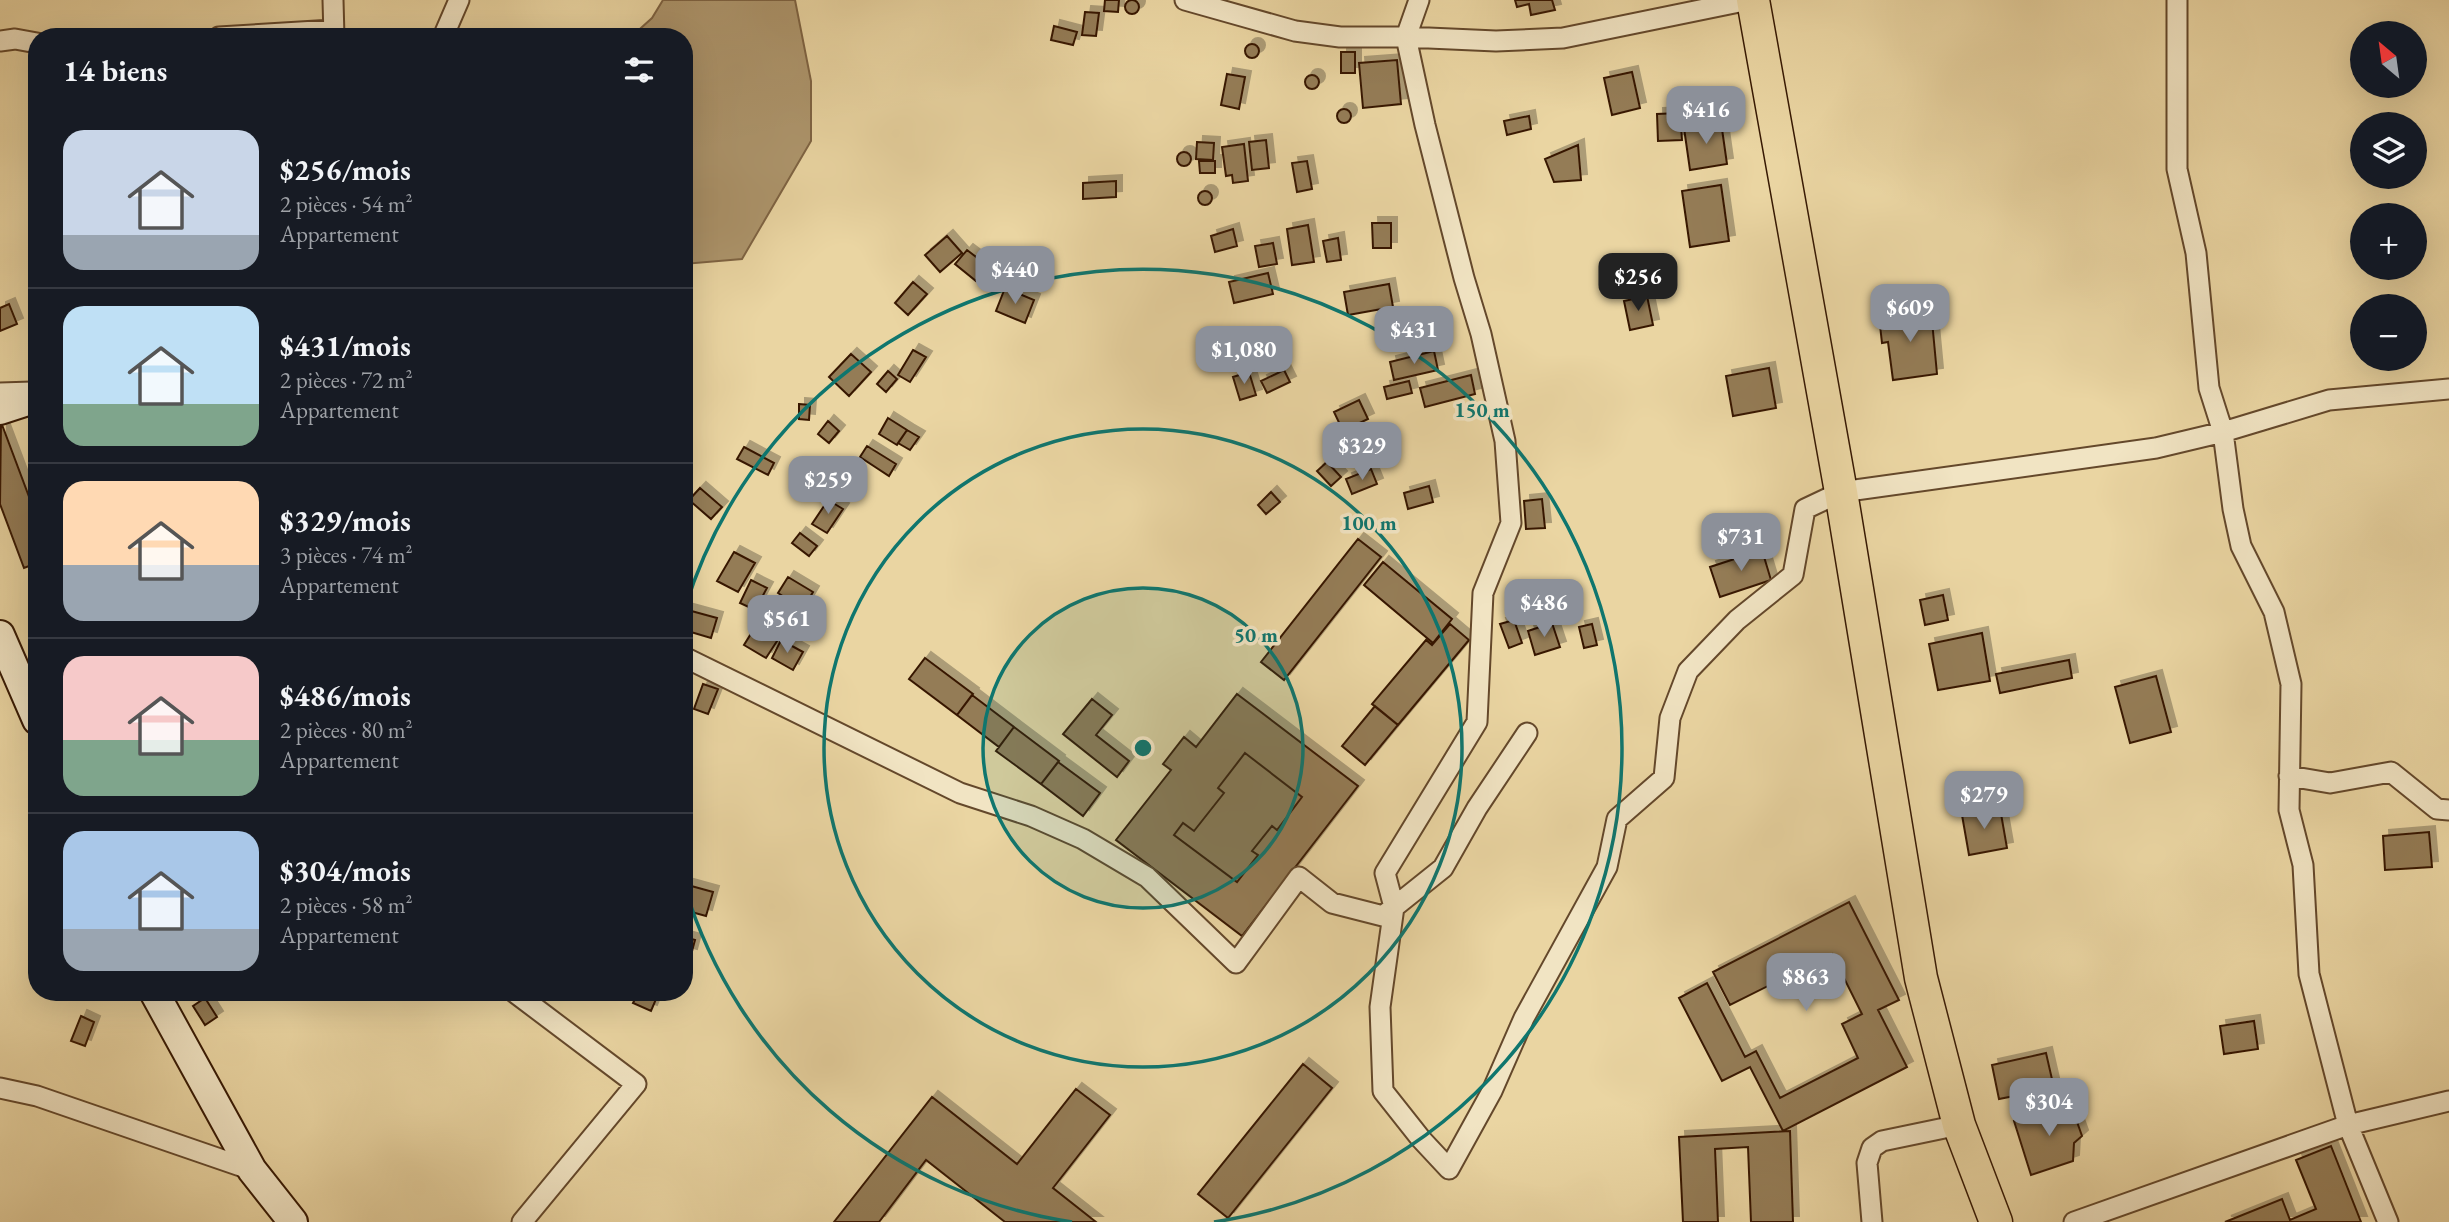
<!DOCTYPE html>
<html lang="fr">
<head>
<meta charset="utf-8">
<style>
	body { margin:0; font-family:"EB Garamond",serif; background:#20242c; color:#f1f3f6; height:100vh; display:flex; flex-direction:column; font-size:26px; white-space:nowrap }
	* { box-sizing:border-box; margin:0 }
	p { font-size:23px; color:#9ea1a6 }
	.icon { flex:none; width:38px; height:38px; fill:none; stroke:currentColor; stroke-width:2; stroke-linecap:round; stroke-linejoin:round }
	.map { position:relative; flex:1; overflow:hidden }
	.details { position:absolute; left:28px; top:28px; width:665px; height:973px; display:flex; flex-direction:column; background:#171b24; border-radius:28px; box-shadow:0 7px 28px #0002 }
	.details>* { flex:none }
	.needle { width:46px; rotate:331deg }
	.buttons { position:absolute; left:2350px; top:21px; display:grid; gap:14px }
	.buttons a { display:grid; place-items:center; width:77px; height:77px; border-radius:50%; background:#171b24; box-shadow:0 7px 28px #0002; font-size:35px }
	.price { position:absolute; translate:-50% -60px; padding:0 16px; border-radius:14px; background:#8c9099; color:#fff; font-size:23px; line-height:46px; filter:drop-shadow(0 2px 4px #0008) }
	.price::after { content:''; position:absolute; left:50%; top:42px; width:21px; height:16px; margin-left:-10px; background:inherit; clip-path:polygon(0 0,100% 0,50% 100%) }
	.price.active { background:#222; color:#fff }
	ul { padding:0; list-style:none }
	li { display:flex; align-items:center; gap:21px; height:175px; padding:0 35px }
	li+li { border-top:2px solid #363941 }
	li span { display:grid; place-items:center; flex:none; width:196px; height:140px; border-radius:21px; color:#555 }
	li>.icon { margin-inline-start:auto }
	span .icon { width:84px; height:84px; fill:#fffc; stroke-width:1 }
	li b { font-size:30px }
	h2 { display:flex; justify-content:space-between; align-items:center; height:84px; padding:0 35px; font-size:30px }
	.map>svg:first-child { display:block }
	.water { fill:#ad956c; stroke:#7e6342; stroke-width:2 }
	.building { fill:#947b56; stroke:#371903; stroke-width:2; fill-rule:evenodd; filter:url(#shadow) }
	.lines { fill:none; stroke-linecap:round; stroke-linejoin:round }
	.street-casing { stroke:#64482b; stroke-width:23 }
	.secondary-casing { stroke:#371903; stroke-width:32 }
	.primary-casing { stroke:#371903; stroke-width:35 }
	.street { stroke:#f1e4c3; stroke-width:19 }
	.secondary { stroke:#f1e4c3; stroke-width:28 }
	.primary { stroke:#ead5a2; stroke-width:32 }
	.ring { fill:none; stroke:#0f766e; stroke-width:3.5 }
	.centre { fill:#0f766e; stroke:#f1e4c3; stroke-width:3.5 }
	.ring-label { font-size:21px; text-anchor:middle; font-weight:bold; fill:#0f766e; stroke:#f1e4c3; stroke-width:7; stroke-linejoin:round; paint-order:stroke }
</style>
</head>
<body>
<div class="map">
<svg width="2449" height="1222" viewBox="0 0 2449 1222">
	<defs>
		<filter id="shadow"><feDropShadow dx="6" dy="-6" stdDeviation="0" flood-color="#0004"/></filter>
	</defs>
	<rect width="100%" height="100%" fill="#ead5a2"/>
	<filter id="stains"><feTurbulence type="fractalNoise" baseFrequency=".00286" numOctaves="4"/><feColorMatrix values="0 0 0 0 .2 0 0 0 0 .09 0 0 0 0 .02 0 0 0 .5 -.17"/></filter>
	<radialGradient id="worn" r=".72"><stop offset=".6" stop-color="#630" stop-opacity="0"/><stop offset="1" stop-color="#630" stop-opacity=".3"/></radialGradient>
	<path class="water" d="M 663,0 L 795,0 L 811,81 L 811,141 L 742,259 L 684,264 L 684,37 L 631,37 L 652,18 Z"/>
	<path class="building" d="M1125 7a7 7 0 1 1 14 0a7 7 0 1 1-14 0Z
		M 1105,0 L 1119,0 L 1118,12 L 1104,11 Z
		M 1515,0 L 1552,0 L 1555,10 L 1531,15 L 1529,4 L 1517,7 Z
		M 1085,12 L 1099,13 L 1096,36 L 1082,35 Z
		M 1054,26 L 1077,32 L 1073,45 L 1051,40 Z
		M1245 51a7 7 0 1 1 14 0a7 7 0 1 1-14 0Z
		M 1341,52 L 1355,52 L 1355,73 L 1341,73 Z
		M 1397,60 L 1401,104 L 1363,108 L 1359,63 Z
		M 1632,72 L 1640,108 L 1612,115 L 1604,78 Z
		M 1227,74 L 1245,77 L 1239,109 L 1221,105 Z
		M1305 82a7 7 0 1 1 14 0a7 7 0 1 1-14 0Z
		M1337 116a7 7 0 1 1 14 0a7 7 0 1 1-14 0Z
		M 1680,113 L 1682,140 L 1658,141 L 1657,114 Z
		M 1529,116 L 1531,129 L 1507,135 L 1504,121 Z
		M 1721,122 L 1727,164 L 1690,170 L 1684,128 Z
		M 1266,140 L 1269,168 L 1252,170 L 1249,142 Z
		M 1197,142 L 1214,143 L 1213,160 L 1196,159 Z
		M 1244,144 L 1248,181 L 1233,183 L 1232,175 L 1226,176 L 1222,147 Z
		M 1578,145 L 1581,180 L 1554,182 L 1545,159 Z
		M1177 159a7 7 0 1 1 14 0a7 7 0 1 1-14 0Z
		M 1199,161 L 1215,161 L 1215,173 L 1200,173 Z
		M 1307,161 L 1312,189 L 1297,192 L 1292,163 Z
		M 1116,181 L 1116,197 L 1083,199 L 1083,183 Z
		M 1721,185 L 1729,241 L 1690,247 L 1682,191 Z
		M1198 198a7 7 0 1 1 14 0a7 7 0 1 1-14 0Z
		M 1372,223 L 1391,223 L 1391,248 L 1373,248 Z
		M 1308,225 L 1314,262 L 1292,265 L 1287,229 Z
		M 1233,229 L 1237,246 L 1215,252 L 1211,236 Z
		M 947,236 L 962,253 L 940,272 L 925,255 Z
		M 1338,238 L 1341,260 L 1327,262 L 1323,241 Z
		M 1273,243 L 1277,264 L 1259,267 L 1255,246 Z
		M 967,250 L 988,266 L 976,281 L 955,264 Z
		M 1268,273 L 1273,294 L 1234,303 L 1229,282 Z
		M 913,282 L 927,294 L 908,315 L 895,303 Z
		M 1389,284 L 1393,307 L 1348,315 L 1344,292 Z
		M 1005,288 L 1034,300 L 1025,323 L 996,311 Z
		M 1647,296 L 1653,325 L 1630,330 L 1624,301 Z
		M 9,304 L 17,324 L 0,331 L 0,308 Z
		M 1931,310 L 1937,374 L 1893,380 L 1888,342 L 1882,343 L 1879,316 Z
		M 913,350 L 926,357 L 910,382 L 898,375 Z
		M 1434,351 L 1438,370 L 1394,380 L 1390,362 Z
		M 851,354 L 871,372 L 849,396 L 829,377 Z
		M 1769,368 L 1776,408 L 1733,416 L 1726,376 Z
		M 1284,370 L 1290,382 L 1267,393 L 1261,381 Z
		M 888,371 L 897,379 L 886,392 L 877,384 Z
		M 1249,372 L 1256,395 L 1240,400 L 1233,377 Z
		M 1471,375 L 1475,394 L 1425,407 L 1420,388 Z
		M 1409,381 L 1412,393 L 1387,399 L 1384,387 Z
		M 1359,400 L 1368,419 L 1343,431 L 1334,412 Z
		M 799,404 L 810,405 L 809,420 L 799,419 Z
		M 888,418 L 907,430 L 897,445 L 879,434 Z
		M 828,421 L 839,431 L 829,443 L 818,434 Z
		M 1,422 L 37,518 L 37,563 L 24,568 L 0,504 Z
		M 907,430 L 919,437 L 910,450 L 898,443 Z
		M 867,446 L 896,464 L 889,476 L 860,457 Z
		M 744,447 L 774,463 L 768,475 L 737,459 Z
		M 1327,462 L 1341,477 L 1331,486 L 1317,471 Z
		M 1371,469 L 1377,484 L 1352,494 L 1346,479 Z
		M 1429,486 L 1433,502 L 1408,509 L 1404,493 Z
		M 700,488 L 722,507 L 711,519 L 689,500 Z
		M 1271,492 L 1280,502 L 1266,514 L 1258,505 Z
		M 1542,499 L 1545,528 L 1526,529 L 1524,501 Z
		M 828,500 L 843,509 L 827,533 L 812,524 Z
		M 800,533 L 817,546 L 809,556 L 792,543 Z
		M 1358,539 L 1381,557 L 1284,680 L 1261,662 Z
		M 1762,550 L 1771,580 L 1720,597 L 1710,567 Z
		M 734,552 L 755,563 L 738,592 L 717,581 Z
		M 1383,562 L 1452,619 L 1433,643 L 1364,585 Z
		M 788,577 L 813,592 L 803,609 L 778,593 Z
		M 751,580 L 767,588 L 755,610 L 740,603 Z
		M 1943,595 L 1948,620 L 1925,625 L 1920,600 Z
		M 684,609 L 717,618 L 711,638 L 684,630 Z
		M 1514,620 L 1522,643 L 1509,648 L 1500,624 Z
		M 1552,623 L 1560,647 L 1535,655 L 1528,631 Z
		M 757,624 L 779,638 L 766,658 L 744,645 Z
		M 1450,624 L 1469,640 L 1398,725 L 1372,704 L 1426,640 L 1432,645 Z
		M 1592,624 L 1597,645 L 1584,648 L 1579,627 Z
		M 1982,633 L 1990,681 L 1938,690 L 1929,644 Z
		M 781,640 L 803,652 L 793,670 L 772,658 Z
		M 925,658 L 973,694 L 957,715 L 909,679 Z
		M 2069,660 L 2072,678 L 2000,693 L 1996,674 Z
		M 2156,676 L 2171,732 L 2130,743 L 2115,687 Z
		M 703,684 L 718,689 L 708,714 L 694,709 Z
		M 1237,694 L 1358,786 L 1242,936 L 1116,840 L 1171,770 L 1163,764 L 1184,737 L 1196,747 ZM 1245,753 L 1302,797 L 1277,830 L 1272,826 L 1252,851 L 1258,855 L 1237,882 L 1174,835 L 1183,823 L 1194,831 L 1224,793 L 1218,788 Z
		M 972,695 L 1014,727 L 999,747 L 957,715 Z
		M 1092,699 L 1112,715 L 1096,735 L 1129,761 L 1117,777 L 1063,734 Z
		M 1375,706 L 1398,725 L 1365,765 L 1342,746 Z
		M 1014,727 L 1059,761 L 1041,784 L 996,751 Z
		M 1245,753 L 1302,797 L 1277,830 L 1272,826 L 1252,851 L 1258,855 L 1237,882 L 1174,835 L 1183,823 L 1194,831 L 1224,793 L 1218,788 Z
		M 1058,762 L 1100,793 L 1083,816 L 1041,784 Z
		M 2000,808 L 2007,848 L 1969,855 L 1962,815 Z
		M 2429,832 L 2432,867 L 2385,870 L 2383,836 Z
		M 684,884 L 713,892 L 706,916 L 684,910 Z
		M 1849,902 L 1899,1000 L 1878,1010 L 1907,1067 L 1783,1131 L 1750,1067 L 1722,1081 L 1679,998 L 1707,983 L 1745,1057 L 1756,1051 L 1780,1098 L 1858,1058 L 1842,1024 L 1862,1014 L 1832,954 L 1730,1005 L 1713,972 Z
		M 684,937 L 695,940 L 691,955 L 684,953 Z
		M 659,992 L 651,1011 L 633,1003 L 636,997 L 626,993 Z
		M 205,998 L 217,1017 L 205,1025 L 193,1006 Z
		M 81,1016 L 94,1022 L 85,1046 L 71,1041 Z
		M 2254,1021 L 2258,1049 L 2224,1054 L 2220,1026 Z
		M 2046,1053 L 2054,1088 L 1999,1099 L 1992,1065 Z
		M 1303,1064 L 1332,1088 L 1228,1218 L 1198,1194 Z
		M 1076,1089 L 1110,1115 L 1053,1188 L 1096,1222 L 1005,1222 L 926,1160 L 879,1222 L 834,1222 L 932,1097 L 1017,1164 Z
		M 2070,1102 L 2082,1136 L 2074,1143 L 2073,1161 L 2031,1175 L 2014,1121 Z
		M 1790,1131 L 1793,1222 L 1751,1222 L 1748,1147 L 1715,1149 L 1718,1222 L 1683,1222 L 1679,1137 Z
		M 2331,1146 L 2361,1222 L 2225,1222 L 2282,1199 L 2290,1220 L 2316,1209 L 2296,1160 Z"/>
	<g class="lines">
		<defs>
			<path id="street" d="M 333,0 L 334,37
				M 1185,0 L 1295,31 L 1340,37 L 1406,37 L 1496,41 L 1563,38 L 1749,0
				M 1419,0 L 1406,37 L 1425,125 L 1464,278 L 1481,334 L 1505,441 L 1511,523 L 1483,593 L 1477,722 L 1385,873 L 1394,907 L 1380,1007 L 1383,1091 L 1421,1139 L 1449,1169 L 1492,1091 L 1524,1018 L 1607,867 L 1617,819 L 1664,778 L 1670,718 L 1688,671 L 1737,620 L 1793,575 L 1805,509 L 1841,492 L 2156,448 L 2223,432 L 2329,400 L 2449,389
				M 2177,0 L 2177,169 L 2196,253 L 2209,388 L 2223,432 L 2233,509 L 2241,546 L 2274,612 L 2291,684 L 2289,810 L 2303,865 L 2309,974 L 2348,1125 L 2388,1222
				M 219,37 L 333,30
				M 443,37 L 459,0
				M 0,41 L 15,39 L 37,43
				M 0,393 L 32,392
				M 684,657 L 960,793 L 1031,816 L 1083,839 L 1147,877 L 1236,963 L 1299,877 L 1332,903 L 1383,916 L 1443,868 L 1477,808 L 1527,733
				M 2289,776 L 2330,783 L 2391,772 L 2437,809 L 2449,810
				M 514,992 L 636,1084 L 522,1222
				M 0,1088 L 37,1096 L 252,1170
				M 1872,1222 L 1867,1163 L 1872,1148 L 1882,1141 L 1959,1125
				M 2074,1222 L 2348,1125 L 2449,1101"/>
			<path id="secondary" d="M 0,410 L 37,398
				M 0,635 L 37,720
				M 154,992 L 252,1170 L 293,1222"/>
			<path id="primary" d="M 1753,0 L 1841,492 L 1921,978 L 1959,1125 L 1996,1222"/>
		</defs>
		<use href="#street" class="street-casing"/>
		<use href="#secondary" class="secondary-casing"/>
		<use href="#primary" class="primary-casing"/>
		<use href="#street" class="street"/>
		<use href="#secondary" class="secondary"/>
		<use href="#primary" class="primary"/>
	</g>
	<circle cx="1143" cy="748" r="160" fill="#0f766e" fill-opacity=".12"/>
	<g class="ring">
		<circle cx="1143" cy="748" r="160"/>
		<circle cx="1143" cy="748" r="319"/>
		<path d="M1072 1222A479 479 0 0 1 685 888M685 608A479 479 0 1 1 1214 1222"/>
	</g>
	<circle cx="1143" cy="748" r="10" class="centre"/>
	<g class="ring-label">
		<text x="1482" y="417">150 m</text>
		<text x="1369" y="530">100 m</text>
		<text x="1256" y="642">50 m</text>
	</g>
	<rect width="100%" height="100%" filter="url(#stains)"/>
	<rect width="100%" height="100%" fill="url(#worn)"/>
</svg>
<div class="buttons">
<a><svg class="needle" viewBox="-14 -14 28 28"><path d="M0-13l5 13h-10z" fill="#e53935"/><path d="M0 13l5-13h-10z" fill="#9ea1a6"/></svg></a>
<a><svg class="icon" aria-label="layers" viewBox="0 0 24 24"><path d="M12 4l9 5-9 5-9-5zM3 14l9 5 9-5"/></svg></a>
<a>+</a>
<a>−</a>
</div>
<b class="price" style="left:1706px;top:146px">$416</b>
<b class="price" style="left:1015px;top:306px">$440</b>
<b class="price active" style="left:1638px;top:313px">$256</b>
<b class="price" style="left:1910px;top:344px">$609</b>
<b class="price" style="left:1414px;top:366px">$431</b>
<b class="price" style="left:1244px;top:386px">$1,080</b>
<b class="price" style="left:1362px;top:482px">$329</b>
<b class="price" style="left:828px;top:516px">$259</b>
<b class="price" style="left:1741px;top:573px">$731</b>
<b class="price" style="left:1544px;top:639px">$486</b>
<b class="price" style="left:787px;top:655px">$561</b>
<b class="price" style="left:1984px;top:831px">$279</b>
<b class="price" style="left:1806px;top:1013px">$863</b>
<b class="price" style="left:2049px;top:1138px">$304</b>
<section class="details">
<h2>14 biens<svg class="icon" aria-label="filters" viewBox="0 0 24 24"><path d="M4 7h16M4 17h16"/><circle cx="9" cy="7" r="2"/><circle cx="15" cy="17" r="2"/></svg></h2>
<ul>
<li><span style="background:linear-gradient(#c9d6e8 75%,#9aa5b1 0)"><svg class="icon" aria-label="home" viewBox="0 0 24 24"><path d="M3 11l9-7 9 7M6 9v11h12V9"/></svg></span><div><b>$256/mois</b><p>2 pièces · 54 m²</p><p>Appartement</p></div></li>
<li><span style="background:linear-gradient(#bfe0f5 70%,#7fa58c 0)"><svg class="icon" aria-label="home" viewBox="0 0 24 24"><path d="M3 11l9-7 9 7M6 9v11h12V9"/></svg></span><div><b>$431/mois</b><p>2 pièces · 72 m²</p><p>Appartement</p></div></li>
<li><span style="background:linear-gradient(#ffd9b3 60%,#9aa5b1 0)"><svg class="icon" aria-label="home" viewBox="0 0 24 24"><path d="M3 11l9-7 9 7M6 9v11h12V9"/></svg></span><div><b>$329/mois</b><p>3 pièces · 74 m²</p><p>Appartement</p></div></li>
<li><span style="background:linear-gradient(#f6c9c9 60%,#7fa58c 0)"><svg class="icon" aria-label="home" viewBox="0 0 24 24"><path d="M3 11l9-7 9 7M6 9v11h12V9"/></svg></span><div><b>$486/mois</b><p>2 pièces · 80 m²</p><p>Appartement</p></div></li>
<li><span style="background:linear-gradient(#a9c7e8 70%,#9aa5b1 0)"><svg class="icon" aria-label="home" viewBox="0 0 24 24"><path d="M3 11l9-7 9 7M6 9v11h12V9"/></svg></span><div><b>$304/mois</b><p>2 pièces · 58 m²</p><p>Appartement</p></div></li>
</ul>
</section>
</div>
</body>
</html>
